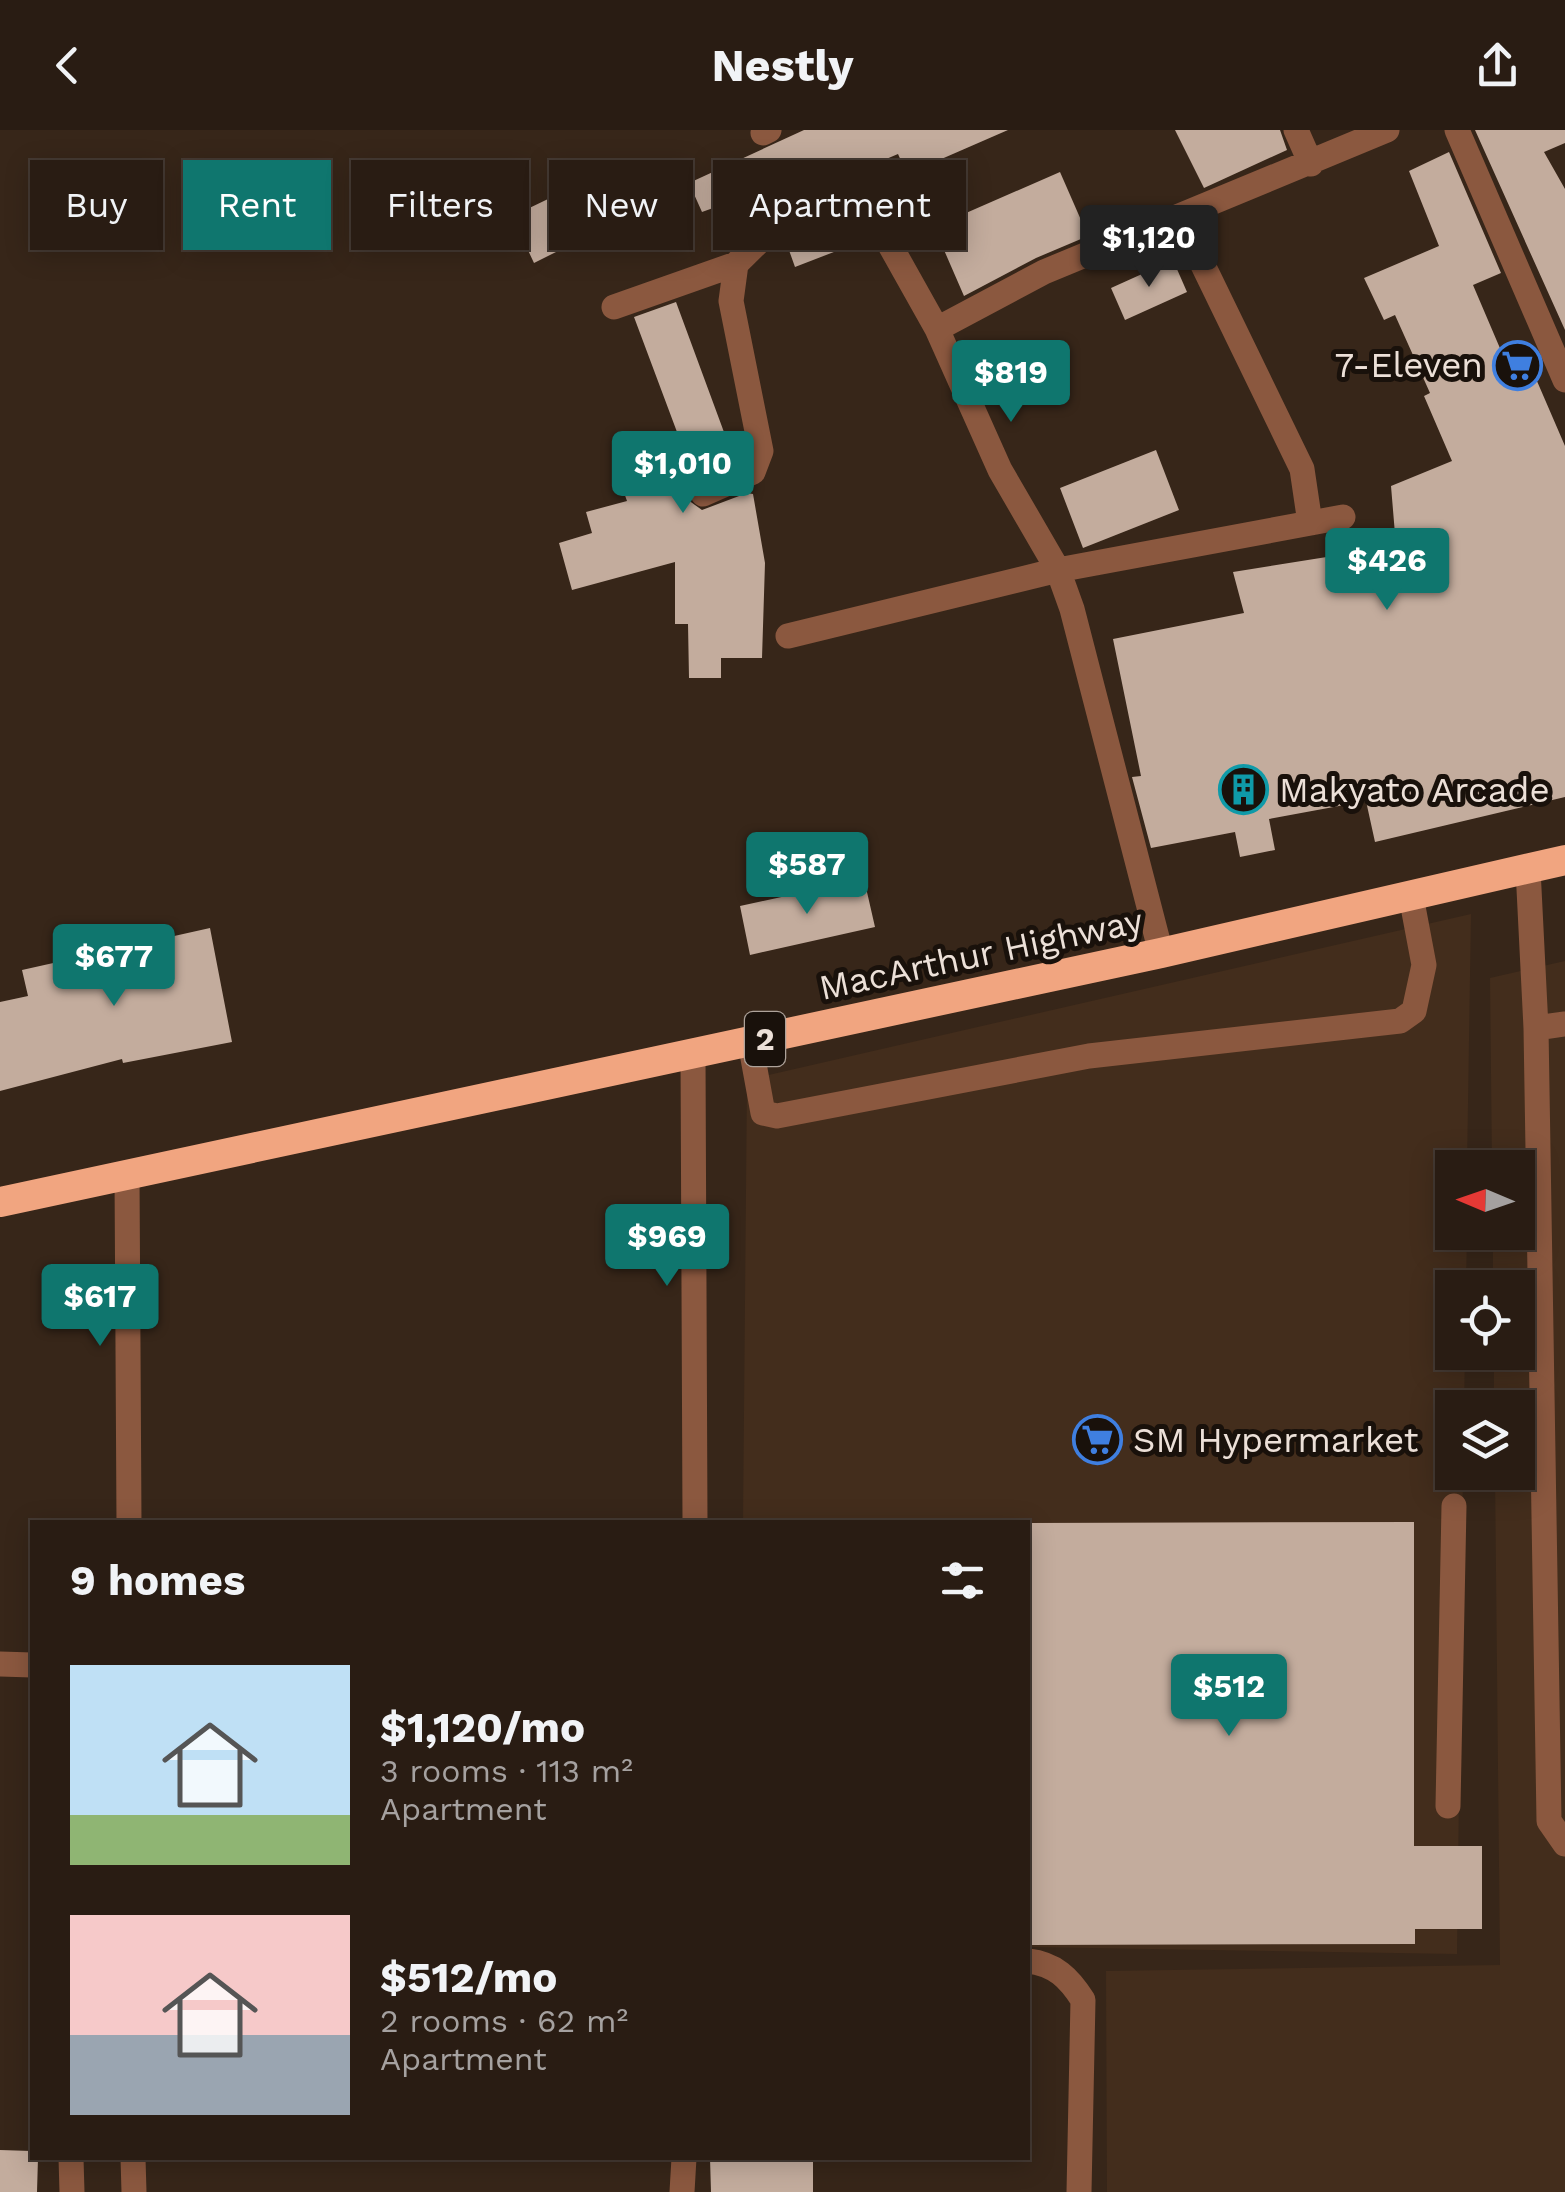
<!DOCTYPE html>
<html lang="en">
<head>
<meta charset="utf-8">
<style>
	body { margin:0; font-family:"Work Sans",sans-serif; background:#352921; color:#f1f3f6; height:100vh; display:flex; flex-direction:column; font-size:38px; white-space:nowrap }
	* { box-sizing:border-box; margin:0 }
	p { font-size:32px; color:#a5a1a0 }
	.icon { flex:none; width:55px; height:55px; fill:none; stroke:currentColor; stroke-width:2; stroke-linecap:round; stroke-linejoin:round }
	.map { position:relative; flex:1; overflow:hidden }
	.sheet { position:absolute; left:30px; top:1390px; width:1000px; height:640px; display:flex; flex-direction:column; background:#291c13; border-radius:0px; box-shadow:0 5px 25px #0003,0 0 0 2px #453a33 }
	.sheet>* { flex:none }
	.hud { position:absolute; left:30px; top:30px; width:1000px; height:90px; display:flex; gap:20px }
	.needle { width:65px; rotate:272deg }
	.tools { position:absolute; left:1435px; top:1020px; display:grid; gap:20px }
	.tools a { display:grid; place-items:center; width:100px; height:100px; border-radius:0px; background:#291c13; box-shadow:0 5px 25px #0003,0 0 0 2px #453a33; font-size:50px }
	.price { position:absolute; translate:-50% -85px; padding:0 22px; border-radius:10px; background:#0f766e; color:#fff; font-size:32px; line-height:65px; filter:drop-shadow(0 2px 5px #0008) }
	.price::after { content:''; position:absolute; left:50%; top:60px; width:30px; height:22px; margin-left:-15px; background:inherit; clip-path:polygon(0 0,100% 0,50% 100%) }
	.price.current { background:#222; color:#fff }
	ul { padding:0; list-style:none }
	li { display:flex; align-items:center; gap:30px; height:250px; padding:0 40px }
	li span { display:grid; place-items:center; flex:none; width:280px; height:200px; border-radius:0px; color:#555 }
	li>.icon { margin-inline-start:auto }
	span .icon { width:120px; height:120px; fill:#fffc; stroke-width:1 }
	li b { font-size:42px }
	h2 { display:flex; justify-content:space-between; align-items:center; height:120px; padding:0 40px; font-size:42px }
	.pill { padding:0 35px; border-radius:0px; background:#291c13; box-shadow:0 5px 25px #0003,0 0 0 2px #453a33; font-size:35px; line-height:90px }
	.pill.current { background:#0f766e; color:#fff }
	header { display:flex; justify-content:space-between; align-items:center; height:130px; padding:0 40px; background:#291c13; font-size:45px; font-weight:700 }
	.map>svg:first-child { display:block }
	.built { fill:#432d1c }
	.building { fill:#c3ac9d }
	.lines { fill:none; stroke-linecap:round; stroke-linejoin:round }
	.minor { stroke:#8b583f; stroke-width:25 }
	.highway { stroke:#f1a580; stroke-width:30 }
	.labels { text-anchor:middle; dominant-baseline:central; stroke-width:10; stroke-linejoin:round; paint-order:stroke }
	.shield { fill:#19110b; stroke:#ada29a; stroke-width:2.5 }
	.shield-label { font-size:32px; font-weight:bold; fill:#ece0d8 }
	.poi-label { font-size:35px; fill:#ece0d8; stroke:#19110b; text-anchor:start }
	.street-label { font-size:35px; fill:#ece0d8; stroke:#19110b }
</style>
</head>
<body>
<header><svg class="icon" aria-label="back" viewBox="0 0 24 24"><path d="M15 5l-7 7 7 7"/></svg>Nestly<svg class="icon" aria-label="share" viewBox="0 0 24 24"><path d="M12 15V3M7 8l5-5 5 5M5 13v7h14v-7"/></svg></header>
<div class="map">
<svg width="1565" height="2062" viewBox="0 0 1565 2062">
	<rect width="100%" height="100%" fill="#372619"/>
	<path class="built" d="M 1471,784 L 1467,1037 L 1452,1038 L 1452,1102 L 1467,1103 L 1466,1157 L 1452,1158 L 1452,1222 L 1465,1223 L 1464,1277 L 1452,1278 L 1452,1342 L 1463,1343 L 1457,1824 L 1028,1817 L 1028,1392 L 743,1392 L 747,950 Z
		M 1565,831 L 1565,2062 L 1107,2062 L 1106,1841 L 1500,1835 L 1495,1343 L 1518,1342 L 1518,1278 L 1494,1277 L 1494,1223 L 1518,1222 L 1518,1158 L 1493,1157 L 1493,1103 L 1518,1102 L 1518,1038 L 1492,1037 L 1490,848 Z"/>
	<path class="building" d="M 804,0 L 1008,0 L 907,44 L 898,24 L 773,77 L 766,59 L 702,82 L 689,53 Z
		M 1175,0 L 1280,0 L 1287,20 L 1204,58 Z
		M 1475,0 L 1565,0 L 1565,13 L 1544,22 L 1565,59 L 1565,200 Z
		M 1449,22 L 1501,143 L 1473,155 L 1505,230 L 1524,221 L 1565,316 L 1565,667 L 1375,712 L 1366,671 L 1269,689 L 1275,720 L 1240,727 L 1235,702 L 1151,718 L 1132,647 L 1141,646 L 1113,509 L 1244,483 L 1233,442 L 1396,416 L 1391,356 L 1452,331 L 1424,266 L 1430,263 L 1395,185 L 1384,190 L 1364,148 L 1439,116 L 1409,41 Z
		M 1060,42 L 1088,106 L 1036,128 L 964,166 L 934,97 Z
		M 640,43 L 647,74 L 571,90 L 580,110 L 534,133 L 519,101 L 498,106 L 494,95 L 573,57 Z
		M 838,87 L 842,88 L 852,115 L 795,137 L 785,109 Z
		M 1173,130 L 1187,162 L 1125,190 L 1111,158 Z
		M 676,172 L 735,332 L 696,350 L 687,361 L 688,370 L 702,380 L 747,363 L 753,364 L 765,433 L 762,528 L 721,528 L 721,548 L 689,548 L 688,494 L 675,494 L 675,432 L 572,460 L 559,413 L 592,403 L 586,382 L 627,371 L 621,354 L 635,348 L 625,322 L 677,302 L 634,187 Z
		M 1156,320 L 1179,380 L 1083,418 L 1060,358 Z
		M 864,749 L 875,797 L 750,825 L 740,776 Z
		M 210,798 L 232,912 L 123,933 L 122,929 L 0,961 L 0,872 L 28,866 L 22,840 Z
		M 1414,1392 L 1414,1716 L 1482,1716 L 1482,1799 L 1415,1799 L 1415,1814 L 1028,1815 L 1028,1393 Z
		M 0,2020 L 32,2021 L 32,2028 L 38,2028 L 37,2062 L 0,2062 Z
		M 710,2028 L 813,2028 L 813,2062 L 711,2062 Z"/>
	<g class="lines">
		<path class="minor" d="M 1296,0 L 1311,34
			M 1457,0 L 1565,250
			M 763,3 L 769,0
			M 1202,133 L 1302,339 L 1310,393
			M 614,177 L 736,134 L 779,92 L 836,70 L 860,74 L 877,92 L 937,199
			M 703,364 L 753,342 L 761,321 L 731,171 L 736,134
			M 788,506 L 1058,440 L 1343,387
			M 1528,739 L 1536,898
			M 1161,823 L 1072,479 L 1058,440 L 1000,340 L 937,199 L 1044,142 L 1387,0
			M 1565,894 L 1536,898 L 1549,1691 L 1565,1714
			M 750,912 L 763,983 L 777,986 L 1089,926 L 1400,891 L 1414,881 L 1424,835 L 1411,766
			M 693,925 L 695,1392
			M 127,1044 L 129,1392
			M 0,1534 L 32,1535
			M 1448,1676 L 1454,1376
			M 1028,1831 C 1055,1834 1069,1848 1083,1870 L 1079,2062
			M 71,2028 L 72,2062
			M 133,2028 L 134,2062
			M 682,2062 L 684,2028"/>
		<path class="highway" d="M 0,1072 L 1161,823 L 1565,730"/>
	</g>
	<defs>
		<symbol id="supermarket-ring" viewBox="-11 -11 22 22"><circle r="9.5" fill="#19110b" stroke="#3f7fe0" stroke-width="1.5"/><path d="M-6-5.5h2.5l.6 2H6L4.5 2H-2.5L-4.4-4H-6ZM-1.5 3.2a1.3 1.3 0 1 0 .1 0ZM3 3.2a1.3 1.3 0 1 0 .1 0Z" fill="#3f7fe0"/></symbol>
		<symbol id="building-ring" viewBox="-11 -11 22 22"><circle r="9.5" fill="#19110b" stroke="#0f9aa8" stroke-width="1.5"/><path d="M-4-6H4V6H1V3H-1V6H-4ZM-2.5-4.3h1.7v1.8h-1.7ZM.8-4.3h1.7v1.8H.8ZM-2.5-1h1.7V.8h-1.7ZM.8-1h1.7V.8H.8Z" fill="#0f9aa8"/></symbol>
	</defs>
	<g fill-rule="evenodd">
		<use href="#supermarket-ring" x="1490" y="208" width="55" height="55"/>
		<use href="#building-ring" x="1216" y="632" width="55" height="55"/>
		<use href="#supermarket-ring" x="1070" y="1282" width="55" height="55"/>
	</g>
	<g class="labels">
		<rect class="shield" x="745" y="882" width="40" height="54" rx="8"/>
		<g class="shield-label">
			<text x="765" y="909">2</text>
		</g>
		<g class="poi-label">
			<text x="1483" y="235" text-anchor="end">7-Eleven</text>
			<text x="1279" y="660">Makyato Arcade</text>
			<text x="1133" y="1310">SM Hypermarket</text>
		</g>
		<g class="street-label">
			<text transform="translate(981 824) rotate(-12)">MacArthur Highway</text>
		</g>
	</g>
</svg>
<div class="tools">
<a><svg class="needle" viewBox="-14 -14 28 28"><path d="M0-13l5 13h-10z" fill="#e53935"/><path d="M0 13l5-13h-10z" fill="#a5a1a0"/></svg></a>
<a><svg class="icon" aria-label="locate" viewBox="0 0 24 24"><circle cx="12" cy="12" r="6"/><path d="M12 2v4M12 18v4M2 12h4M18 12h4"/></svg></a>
<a><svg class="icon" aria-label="layers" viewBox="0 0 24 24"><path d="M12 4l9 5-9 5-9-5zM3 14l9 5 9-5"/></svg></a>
</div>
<b class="price current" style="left:1149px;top:160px">$1,120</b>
<b class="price" style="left:1011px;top:295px">$819</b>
<b class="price" style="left:683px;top:386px">$1,010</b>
<b class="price" style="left:1387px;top:483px">$426</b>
<b class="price" style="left:807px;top:787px">$587</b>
<b class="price" style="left:114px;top:879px">$677</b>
<b class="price" style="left:667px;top:1159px">$969</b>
<b class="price" style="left:100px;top:1219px">$617</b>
<b class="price" style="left:1229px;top:1609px">$512</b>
<div class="hud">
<a class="pill">Buy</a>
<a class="pill current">Rent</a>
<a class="pill">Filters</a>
<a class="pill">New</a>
<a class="pill">Apartment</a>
</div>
<section class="sheet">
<h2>9 homes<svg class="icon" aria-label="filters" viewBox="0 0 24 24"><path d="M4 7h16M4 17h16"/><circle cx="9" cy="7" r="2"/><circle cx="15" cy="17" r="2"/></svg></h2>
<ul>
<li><span style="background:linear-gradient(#bfe0f5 75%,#8fb573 0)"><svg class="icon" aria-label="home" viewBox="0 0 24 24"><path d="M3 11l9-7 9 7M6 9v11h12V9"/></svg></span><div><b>$1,120/mo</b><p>3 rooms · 113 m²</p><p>Apartment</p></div></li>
<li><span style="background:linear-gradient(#f6c9c9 60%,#9aa5b1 0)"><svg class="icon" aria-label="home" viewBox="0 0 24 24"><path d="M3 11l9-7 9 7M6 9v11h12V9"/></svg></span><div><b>$512/mo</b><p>2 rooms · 62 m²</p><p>Apartment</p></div></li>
</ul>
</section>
</div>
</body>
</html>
